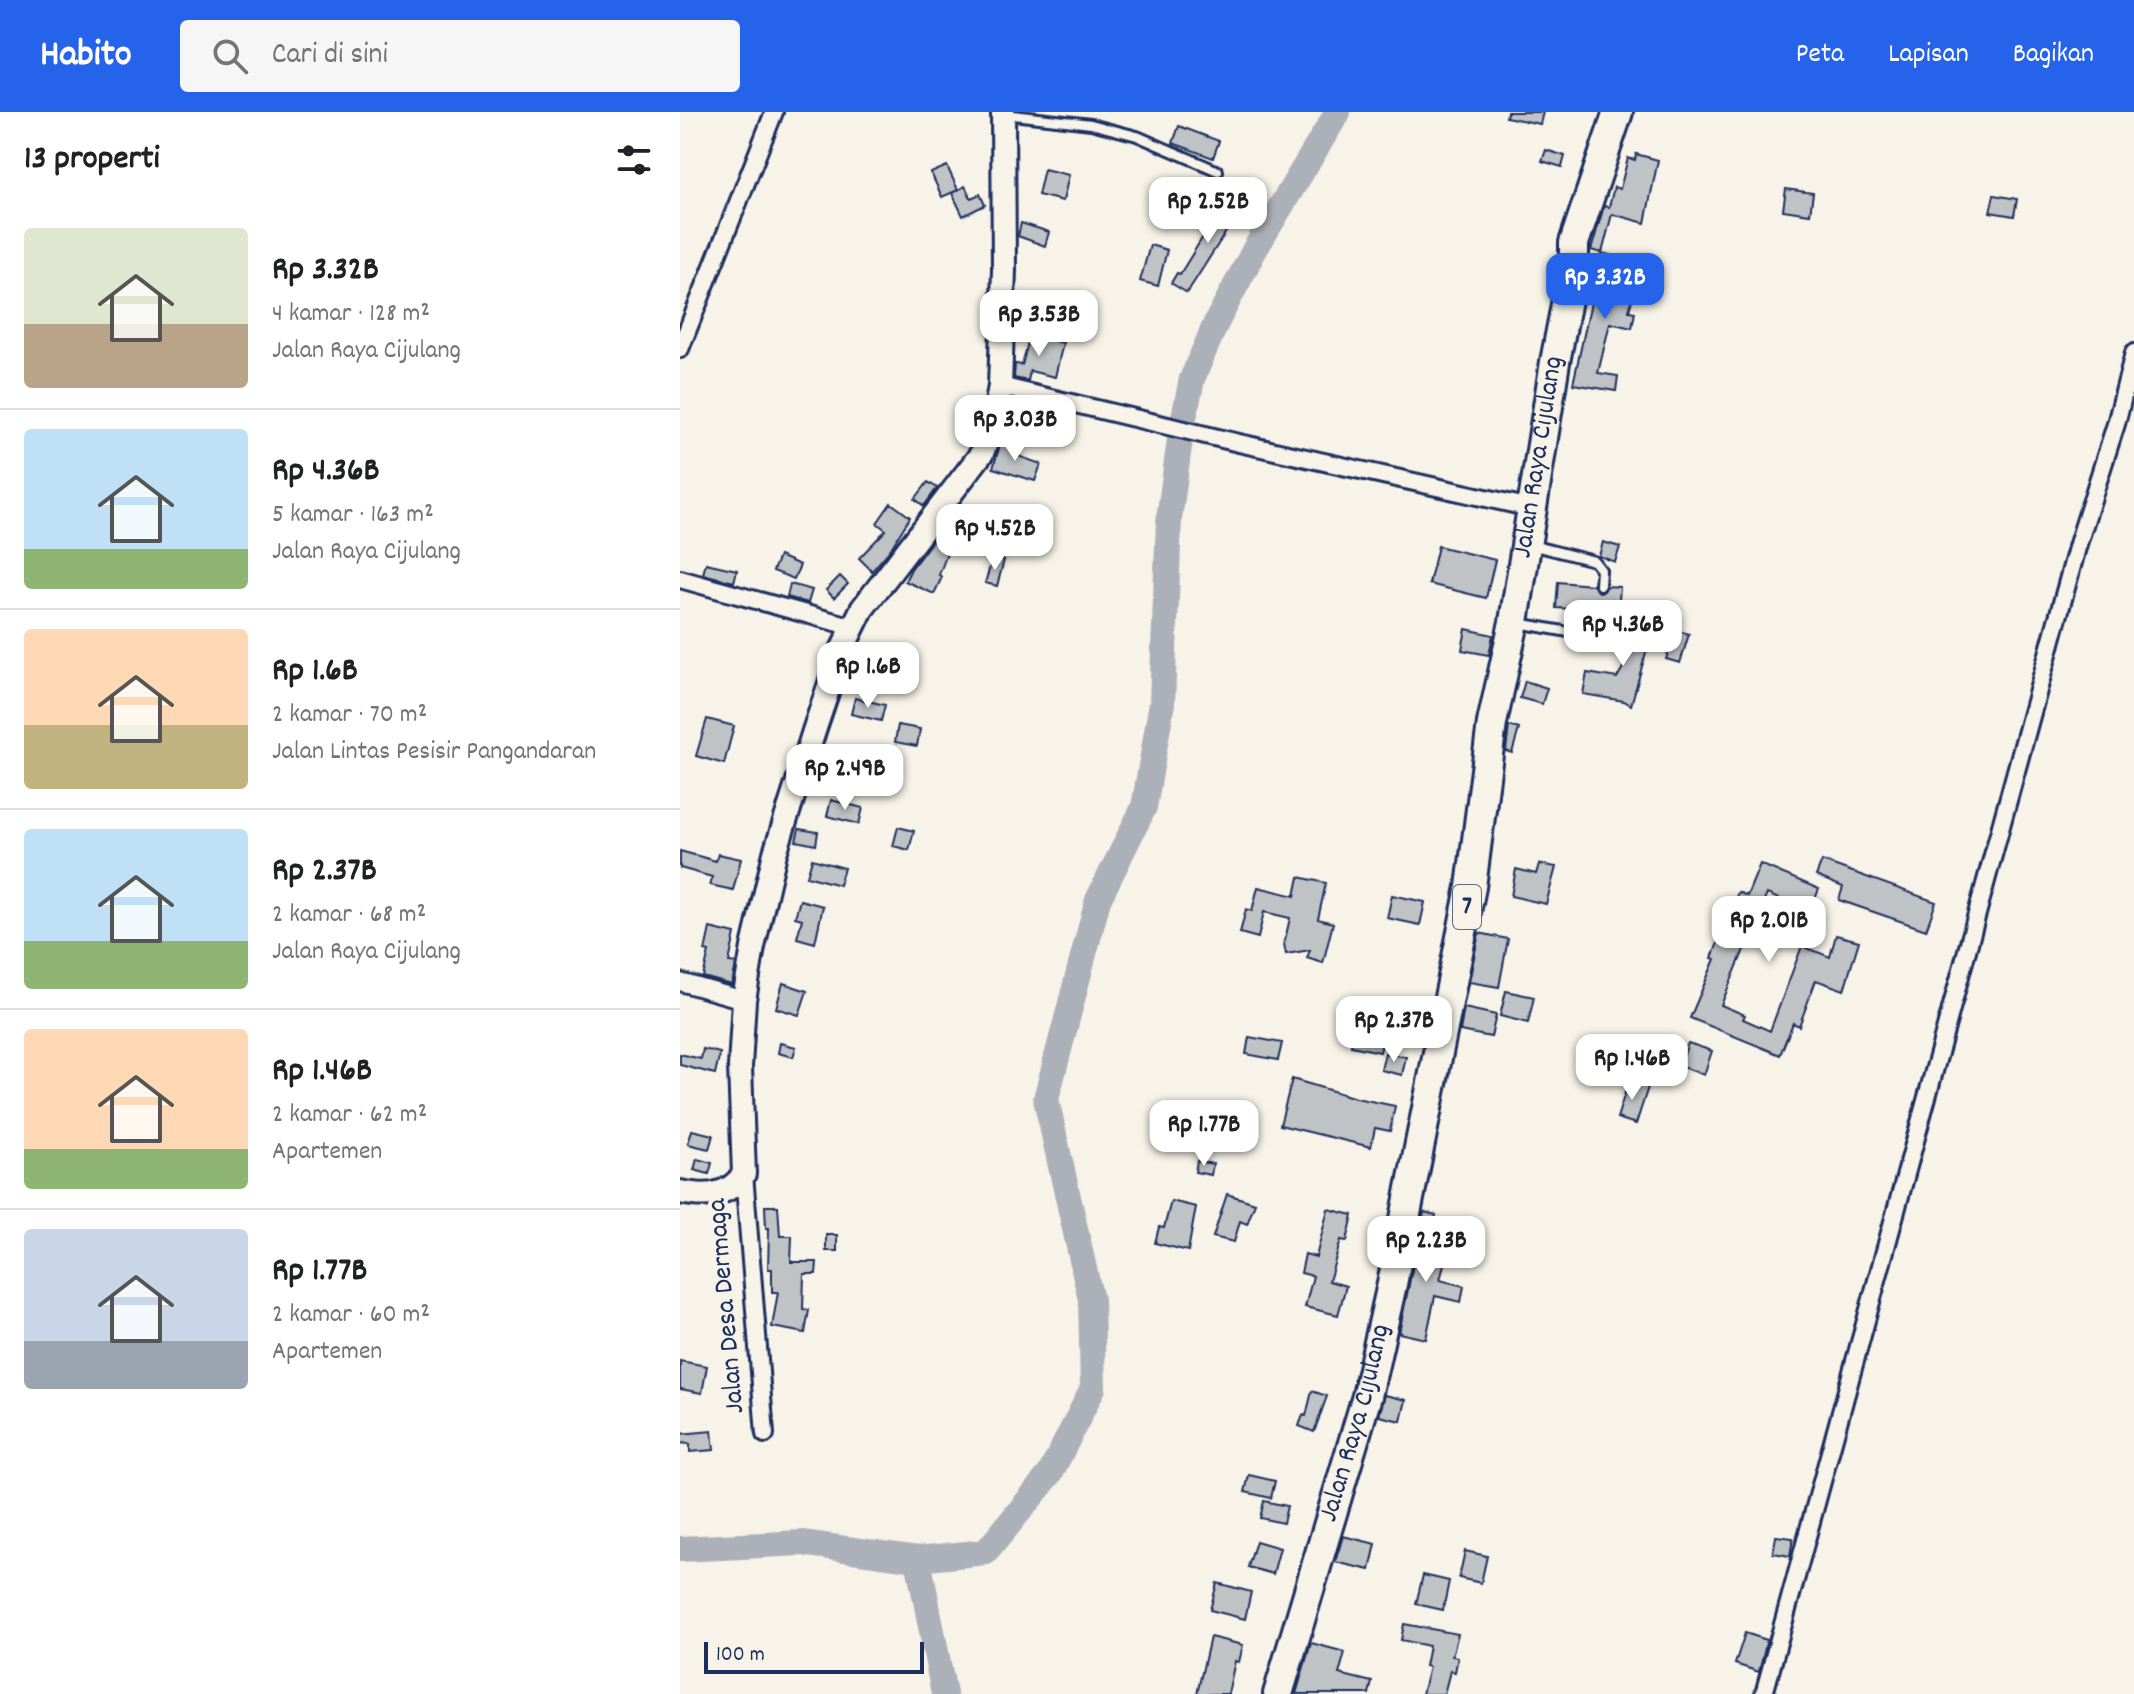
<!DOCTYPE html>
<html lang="id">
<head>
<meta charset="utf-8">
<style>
	body { margin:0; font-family:Dekko,sans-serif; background:#f6f6f6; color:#202124; height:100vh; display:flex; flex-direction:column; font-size:30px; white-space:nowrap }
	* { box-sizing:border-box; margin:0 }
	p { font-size:26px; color:#757577 }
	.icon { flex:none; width:44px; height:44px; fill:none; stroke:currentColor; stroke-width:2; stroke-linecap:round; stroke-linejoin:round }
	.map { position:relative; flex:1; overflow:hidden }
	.drawer { display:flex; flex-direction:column; background:#fff; width:680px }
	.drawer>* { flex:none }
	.scale { position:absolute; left:24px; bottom:20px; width:220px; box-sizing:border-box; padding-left:8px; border:4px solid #1b2f5e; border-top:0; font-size:22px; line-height:28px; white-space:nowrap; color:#1b2f5e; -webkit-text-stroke:6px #f7f3e8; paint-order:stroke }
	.price { position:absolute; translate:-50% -68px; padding:0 18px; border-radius:16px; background:#fff; color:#222; font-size:26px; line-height:52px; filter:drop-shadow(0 2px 4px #0008) }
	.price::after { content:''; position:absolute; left:50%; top:48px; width:24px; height:18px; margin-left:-12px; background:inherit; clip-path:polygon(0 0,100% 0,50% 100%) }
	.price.current { background:#2563eb; color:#fff }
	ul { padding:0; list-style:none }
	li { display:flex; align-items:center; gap:24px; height:200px; padding:0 24px }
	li+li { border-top:2px solid #e0e0e0 }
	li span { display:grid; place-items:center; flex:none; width:224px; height:160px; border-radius:8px; color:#555 }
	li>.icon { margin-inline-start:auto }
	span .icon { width:96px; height:96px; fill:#fffc; stroke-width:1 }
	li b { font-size:34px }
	h2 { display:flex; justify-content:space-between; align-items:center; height:96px; padding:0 24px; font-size:34px }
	header { display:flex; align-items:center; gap:48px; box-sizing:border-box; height:112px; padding:0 40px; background:#2563eb; color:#fff }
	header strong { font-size:38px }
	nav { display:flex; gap:44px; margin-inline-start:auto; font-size:28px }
	.search { width:560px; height:72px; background:#f6f6f6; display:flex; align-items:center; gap:20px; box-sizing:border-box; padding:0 28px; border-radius:8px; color:#757577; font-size:30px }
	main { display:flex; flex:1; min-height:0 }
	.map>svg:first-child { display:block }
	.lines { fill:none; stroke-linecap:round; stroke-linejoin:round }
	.river { stroke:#acb0b9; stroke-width:26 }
	.building { fill:#c0c3c5; stroke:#1b2f5e; stroke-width:2 }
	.service-casing { stroke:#1b2f5e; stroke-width:14 }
	.minor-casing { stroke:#1b2f5e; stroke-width:22 }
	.tertiary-casing { stroke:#1b2f5e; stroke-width:28 }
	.trunk-casing { stroke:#1b2f5e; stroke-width:34 }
	.service { stroke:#f7f3e8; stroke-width:8 }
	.minor { stroke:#f7f3e8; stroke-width:16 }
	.tertiary { stroke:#f7f3e8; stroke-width:22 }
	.trunk { stroke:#f7f3e8; stroke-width:28 }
	.labels { text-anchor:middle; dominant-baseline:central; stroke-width:8; stroke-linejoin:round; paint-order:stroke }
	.shield { fill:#f7f3e8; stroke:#5d6a87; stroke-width:2 }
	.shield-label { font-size:26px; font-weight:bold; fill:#1b2f5e }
	.street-label { font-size:28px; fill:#1b2f5e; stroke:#f7f3e8 }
</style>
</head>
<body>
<header>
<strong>Habito</strong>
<div class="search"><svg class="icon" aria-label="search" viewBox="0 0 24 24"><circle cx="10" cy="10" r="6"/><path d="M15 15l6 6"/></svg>Cari di sini</div>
<nav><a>Peta</a><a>Lapisan</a><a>Bagikan</a></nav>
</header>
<main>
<section class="drawer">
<h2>13 properti<svg class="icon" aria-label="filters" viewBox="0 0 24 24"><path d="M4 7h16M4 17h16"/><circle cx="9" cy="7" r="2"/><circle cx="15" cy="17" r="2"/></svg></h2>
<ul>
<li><span style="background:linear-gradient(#dfe7d0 60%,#b9a48a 0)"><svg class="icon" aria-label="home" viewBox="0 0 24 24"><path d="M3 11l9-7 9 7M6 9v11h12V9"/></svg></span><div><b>Rp 3.32B</b><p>4 kamar · 128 m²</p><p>Jalan Raya Cijulang</p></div></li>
<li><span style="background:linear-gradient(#bfe0f5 75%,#8fb573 0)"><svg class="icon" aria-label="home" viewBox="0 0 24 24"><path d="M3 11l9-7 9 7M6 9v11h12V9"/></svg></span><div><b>Rp 4.36B</b><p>5 kamar · 163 m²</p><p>Jalan Raya Cijulang</p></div></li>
<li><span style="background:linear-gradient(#ffd9b3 60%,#c2b280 0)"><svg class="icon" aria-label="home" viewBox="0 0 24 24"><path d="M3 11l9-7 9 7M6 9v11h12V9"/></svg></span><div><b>Rp 1.6B</b><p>2 kamar · 70 m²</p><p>Jalan Lintas Pesisir Pangandaran</p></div></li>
<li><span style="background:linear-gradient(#bfe0f5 70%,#8fb573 0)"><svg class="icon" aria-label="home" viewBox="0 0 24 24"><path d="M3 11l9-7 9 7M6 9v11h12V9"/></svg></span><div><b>Rp 2.37B</b><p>2 kamar · 68 m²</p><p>Jalan Raya Cijulang</p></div></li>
<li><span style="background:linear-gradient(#ffd9b3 75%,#8fb573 0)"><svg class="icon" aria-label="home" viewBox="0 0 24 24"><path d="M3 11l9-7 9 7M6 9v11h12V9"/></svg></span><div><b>Rp 1.46B</b><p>2 kamar · 62 m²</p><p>Apartemen</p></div></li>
<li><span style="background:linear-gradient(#c9d6e8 70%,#9aa5b1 0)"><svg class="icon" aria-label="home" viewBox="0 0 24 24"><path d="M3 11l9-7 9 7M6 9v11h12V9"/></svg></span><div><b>Rp 1.77B</b><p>2 kamar · 60 m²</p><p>Apartemen</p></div></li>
</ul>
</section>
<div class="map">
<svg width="1454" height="1582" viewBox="0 0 1454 1582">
	<rect width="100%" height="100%" fill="#f7f3e8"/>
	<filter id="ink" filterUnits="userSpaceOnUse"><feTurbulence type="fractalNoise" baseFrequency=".0125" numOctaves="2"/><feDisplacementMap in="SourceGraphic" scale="16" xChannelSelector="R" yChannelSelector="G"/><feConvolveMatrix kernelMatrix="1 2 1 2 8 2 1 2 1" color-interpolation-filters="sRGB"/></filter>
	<g filter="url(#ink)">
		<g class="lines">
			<path class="river" d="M 0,1437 L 122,1431 L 238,1447 L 306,1440 L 370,1362 L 413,1276 L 411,1188 L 366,987 L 418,788 L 464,695 L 482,591 L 489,407 L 501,320 L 512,267 L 536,211 L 575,137 L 658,0
				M 238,1447 L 264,1582"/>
		</g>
		<path class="building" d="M 827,0 L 863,0 L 860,12 L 826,5 Z
			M 499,14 L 539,29 L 533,46 L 493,31 Z
			M 866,38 L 885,44 L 882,55 L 862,49 Z
			M 956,42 L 978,48 L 965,111 L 932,102 L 922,141 L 911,138 L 924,94 L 929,95 L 934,75 L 940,77 L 948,46 L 955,48 Z
			M 267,54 L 278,78 L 262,85 L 251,61 Z
			M 364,57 L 389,63 L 383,89 L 358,83 Z
			M 285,74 L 291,86 L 300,82 L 305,93 L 283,104 L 272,81 Z
			M 509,76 L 523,79 L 517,101 L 503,97 Z
			M 1106,77 L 1133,81 L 1130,102 L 1103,98 Z
			M 1314,83 L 1337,87 L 1334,104 L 1310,100 Z
			M 548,84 L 563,93 L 507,181 L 491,171 L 497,161 L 500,162 Z
			M 341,111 L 369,120 L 365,134 L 338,124 Z
			M 470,133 L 487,138 L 478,174 L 460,169 Z
			M 922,141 L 941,146 L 938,157 L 953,161 L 950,174 L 955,176 L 949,199 L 955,200 L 952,216 L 930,211 L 918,261 L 938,264 L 936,279 L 893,272 Z
			M 350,223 L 383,231 L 375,265 L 350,259 L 348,269 L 334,266 L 335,252 L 342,253 Z
			M 321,330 L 338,334 L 335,343 L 361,352 L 355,369 L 313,356 Z
			M 248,370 L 257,376 L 244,394 L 235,387 Z
			M 211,391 L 230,405 L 210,438 L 192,459 L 179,446 L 206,418 L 197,411 Z
			M 252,429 L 269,436 L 259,463 L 262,465 L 254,482 L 225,469 L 231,457 Z
			M 923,430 L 940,435 L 935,450 L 919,444 Z
			M 758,434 L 815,448 L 806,486 L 749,472 Z
			M 99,444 L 120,453 L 114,467 L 93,459 Z
			M 313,445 L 324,448 L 317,474 L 305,471 Z
			M 26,451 L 57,458 L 54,470 L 23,462 Z
			M 160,464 L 168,472 L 154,486 L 146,478 Z
			M 878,470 L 913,473 L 919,480 L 924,479 L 927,474 L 940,475 L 938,501 L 924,500 L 922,494 L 917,492 L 910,498 L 876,496 Z
			M 110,472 L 132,478 L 128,491 L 107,485 Z
			M 949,509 L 973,516 L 951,593 L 944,589 L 903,582 L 907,561 L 937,566 L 953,538 L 942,535 Z
			M 786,517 L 813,523 L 809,543 L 782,538 Z
			M 995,518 L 1009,522 L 1000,551 L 986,547 Z
			M 191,543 L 209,548 L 208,552 L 231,557 L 228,568 L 187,557 Z
			M 845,569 L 867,576 L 862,592 L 840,586 Z
			M 175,586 L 205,593 L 201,609 L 171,602 Z
			M 27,607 L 54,614 L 44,652 L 16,644 Z
			M 218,613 L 240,617 L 237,634 L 215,630 Z
			M 829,614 L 839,617 L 832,641 L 826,639 Z
			M 151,688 L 183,696 L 179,712 L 147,704 Z
			M 218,715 L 234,719 L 229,738 L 213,734 Z
			M 119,717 L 138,720 L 136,733 L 116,729 Z
			M 0,739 L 36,749 L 38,742 L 61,747 L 53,778 L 30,773 L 32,765 L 0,756 Z
			M 132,747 L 164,756 L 159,773 L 127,764 Z
			M 1142,749 L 1256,790 L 1246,818 L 1159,788 L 1163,775 L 1136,764 Z
			M 859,752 L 876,755 L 866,792 L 831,784 L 836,757 L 856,762 Z
			M 1080,752 L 1139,777 L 1130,800 L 1087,782 L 1041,893 L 1065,903 L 1063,907 L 1090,919 L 1122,834 L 1150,845 L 1156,823 L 1179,829 L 1164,878 L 1136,868 L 1119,914 L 1113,911 L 1100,943 L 1010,906 L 1035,847 L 1032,846 L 1058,780 L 1067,784 Z
			M 619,765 L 646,771 L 638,807 L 653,811 L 643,851 L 627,846 L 630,838 L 606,842 L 604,832 L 610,806 L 584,800 L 578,826 L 560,821 L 566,797 L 572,799 L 578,775 L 615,784 Z
			M 712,783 L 745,790 L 740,813 L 707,806 Z
			M 120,788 L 143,794 L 135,831 L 117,826 L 122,807 L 115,805 Z
			M 30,816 L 55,822 L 49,850 L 56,851 L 52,873 L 23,865 L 29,840 L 25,839 Z
			M 799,821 L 828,827 L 819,875 L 789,870 Z
			M 103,871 L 127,879 L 119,903 L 96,896 Z
			M 826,879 L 854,885 L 848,911 L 820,904 Z
			M 784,896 L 816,903 L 811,925 L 780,919 Z
			M 677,908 L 706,915 L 700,940 L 671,934 Z
			M 569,925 L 602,931 L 598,948 L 566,942 Z
			M 100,931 L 116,935 L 113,945 L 98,941 Z
			M 1008,931 L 1032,939 L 1024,963 L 1000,954 Z
			M 23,937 L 40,941 L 35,962 L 0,953 L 0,942 L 21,947 Z
			M 705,941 L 726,945 L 722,963 L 701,958 Z
			M 612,967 L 676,986 L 715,994 L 710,1019 L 695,1016 L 691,1035 L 600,1013 Z
			M 949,968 L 968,975 L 956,1012 L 937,1006 Z
			M 12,1018 L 33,1023 L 29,1037 L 8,1032 Z
			M 17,1047 L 32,1051 L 29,1062 L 14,1058 Z
			M 517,1049 L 533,1052 L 531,1063 L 515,1060 Z
			M 547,1082 L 575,1091 L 567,1112 L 560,1109 L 554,1130 L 533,1125 Z
			M 491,1089 L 516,1095 L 508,1139 L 475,1131 L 479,1115 L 484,1116 Z
			M 85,1094 L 98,1094 L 100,1124 L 112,1124 L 111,1150 L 137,1150 L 136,1162 L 124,1162 L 123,1197 L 129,1198 L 125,1221 L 92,1215 L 98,1180 L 92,1180 L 92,1157 L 88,1157 L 89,1116 L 86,1116 Z
			M 648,1097 L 673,1103 L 667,1129 L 661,1128 L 649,1169 L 666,1174 L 658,1203 L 625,1195 L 633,1164 L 621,1161 L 625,1142 L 636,1145 Z
			M 744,1100 L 756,1103 L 749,1137 L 767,1141 L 760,1168 L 784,1174 L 781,1190 L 755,1184 L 746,1227 L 719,1221 Z
			M 146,1123 L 157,1123 L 157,1139 L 146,1139 Z
			M 0,1249 L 27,1254 L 22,1281 L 0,1277 Z
			M 632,1279 L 647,1284 L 634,1320 L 619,1314 L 623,1303 L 626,1304 Z
			M 705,1283 L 726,1288 L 721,1309 L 699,1304 Z
			M 32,1319 L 34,1338 L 10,1340 L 10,1332 L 0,1331 L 0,1322 Z
			M 569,1363 L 595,1369 L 591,1386 L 565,1380 Z
			M 584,1389 L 607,1394 L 603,1411 L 580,1406 Z
			M 663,1424 L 696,1432 L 690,1458 L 655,1450 Z
			M 1096,1424 L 1113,1426 L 1110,1444 L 1093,1441 Z
			M 576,1429 L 600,1436 L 593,1462 L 568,1455 Z
			M 785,1439 L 807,1444 L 801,1471 L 779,1466 Z
			M 743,1463 L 769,1469 L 763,1498 L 736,1492 Z
			M 537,1471 L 571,1480 L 565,1507 L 530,1498 Z
			M 724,1512 L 778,1522 L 772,1544 L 778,1545 L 775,1560 L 770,1559 L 764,1582 L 742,1582 L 749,1555 L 745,1554 L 749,1534 L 721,1528 Z
			M 1065,1521 L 1087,1528 L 1079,1560 L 1055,1552 Z
			M 530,1525 L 563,1533 L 559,1550 L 555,1549 L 548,1582 L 517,1582 Z
			M 631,1531 L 665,1540 L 659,1562 L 692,1570 L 689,1582 L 616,1582 Z"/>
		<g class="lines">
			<defs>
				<path id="service" d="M 324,2 L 411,12 L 457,24 L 538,59
					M 851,433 L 914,449 L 921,458 L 920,473
					M 838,511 L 900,522 L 909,519 L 917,499"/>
				<path id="minor" d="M 0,237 L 94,0
					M 320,274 L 559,331 L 851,396
					M 0,467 L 173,515
					M 0,870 L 64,888
					M 64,1062 L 85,1322
					M 1084,1582 L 1398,432 L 1436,312 L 1454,241"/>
				<path id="tertiary" d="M 0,1080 C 25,1085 48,1085 64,1062 L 60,955 L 64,888 L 73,835 L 95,741 L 135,616 L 160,542 L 182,497 L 302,341 L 313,313 L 320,274 L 324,158 L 323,0"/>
				<g id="trunk">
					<path id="s1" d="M 598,1582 L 687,1284 L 712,1172 L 791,775 L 812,611 L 834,510 L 875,250 L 894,151 L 894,131 L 938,0"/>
				</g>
			</defs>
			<use href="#service" class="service-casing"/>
			<use href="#minor" class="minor-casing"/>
			<use href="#tertiary" class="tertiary-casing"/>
			<use href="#trunk" class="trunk-casing"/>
			<use href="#service" class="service"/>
			<use href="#minor" class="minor"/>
			<use href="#tertiary" class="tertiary"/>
			<use href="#trunk" class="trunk"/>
		</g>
	</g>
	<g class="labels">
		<rect class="shield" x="773" y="773" width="28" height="44" rx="6"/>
		<g class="shield-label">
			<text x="787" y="795">7</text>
		</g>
		<g class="street-label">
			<text stroke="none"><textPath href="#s1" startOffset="1266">Jalan Raya Cijulang</textPath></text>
			<text transform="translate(48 1194) rotate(-95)">Jalan Desa Dermaga</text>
			<text stroke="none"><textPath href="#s1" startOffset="282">Jalan Raya Cijulang</textPath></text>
		</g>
	</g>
</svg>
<div class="scale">100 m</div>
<b class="price" style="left:528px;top:133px">Rp 2.52B</b>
<b class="price current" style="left:925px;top:209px">Rp 3.32B</b>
<b class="price" style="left:359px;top:246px">Rp 3.53B</b>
<b class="price" style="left:335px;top:351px">Rp 3.03B</b>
<b class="price" style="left:315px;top:460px">Rp 4.52B</b>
<b class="price" style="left:943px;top:556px">Rp 4.36B</b>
<b class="price" style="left:188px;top:598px">Rp 1.6B</b>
<b class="price" style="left:165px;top:700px">Rp 2.49B</b>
<b class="price" style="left:1089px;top:852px">Rp 2.01B</b>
<b class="price" style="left:714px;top:952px">Rp 2.37B</b>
<b class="price" style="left:952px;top:990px">Rp 1.46B</b>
<b class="price" style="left:524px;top:1056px">Rp 1.77B</b>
<b class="price" style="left:746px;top:1172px">Rp 2.23B</b>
</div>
</main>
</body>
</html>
